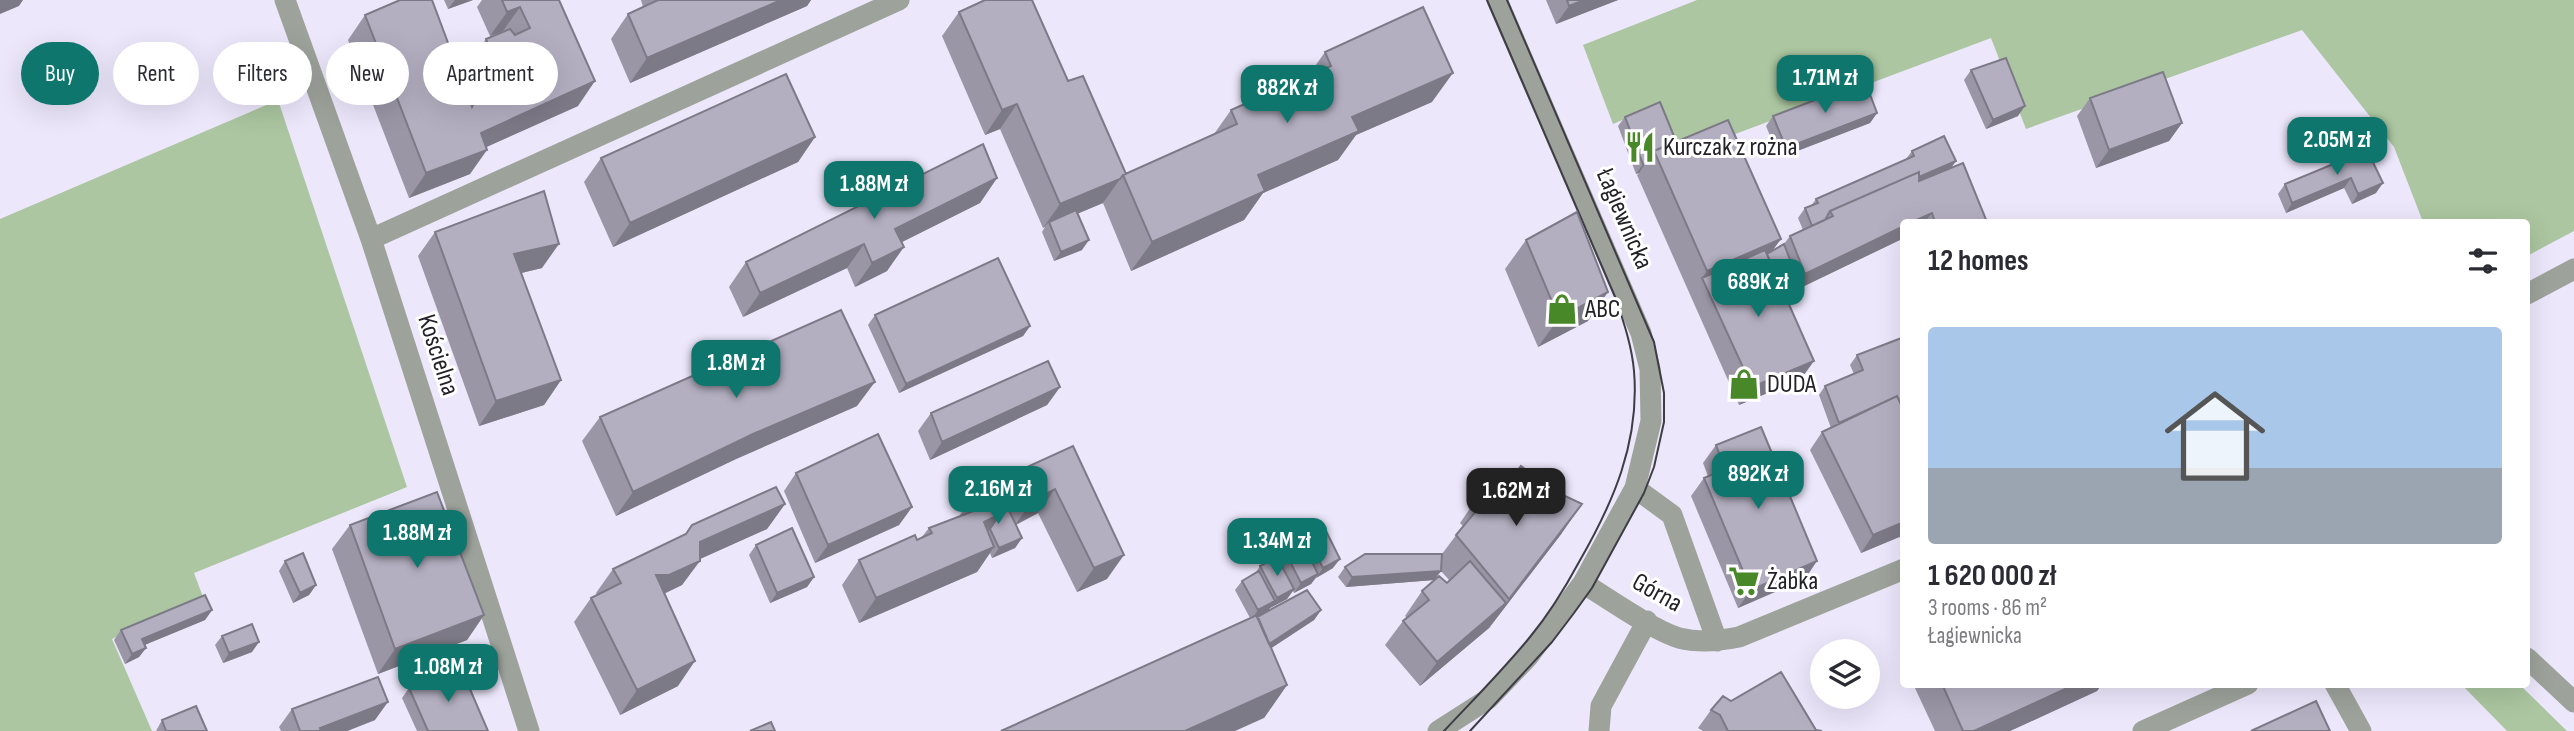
<!DOCTYPE html>
<html lang="en">
<head>
<meta charset="utf-8">
<style>
	body { margin:0; font-family:"Sofia Sans Condensed",sans-serif; background:#f2f2f3; color:#2b2b33; height:100vh; display:flex; flex-direction:column; font-size:26px; white-space:nowrap }
	* { box-sizing:border-box; margin:0 }
	p { font-size:23px; color:#7c7c81 }
	.icon { flex:none; width:38px; height:38px; fill:none; stroke:currentColor; stroke-width:2; stroke-linecap:round; stroke-linejoin:round }
	.map { position:relative; flex:1; overflow:hidden }
	.sheet { position:absolute; left:1900px; top:219px; width:630px; height:469px; display:flex; flex-direction:column; background:#fff; border-radius:7px; box-shadow:0 7px 28px #0002 }
	.sheet>* { flex:none }
	.top-card { position:absolute; left:21px; top:42px; width:665px; height:63px; display:flex; gap:14px }
	.fabs { position:absolute; left:1810px; top:639px; display:grid; gap:14px }
	.fabs a { display:grid; place-items:center; width:70px; height:70px; border-radius:50%; background:#fff; box-shadow:0 7px 28px #0002; font-size:35px }
	.price { position:absolute; translate:-50% -60px; padding:0 16px; border-radius:14px; background:#0f766e; color:#fff; font-size:23px; line-height:46px; filter:drop-shadow(0 2px 4px #0008) }
	.price::after { content:''; position:absolute; left:50%; top:42px; width:21px; height:16px; margin-left:-10px; background:inherit; clip-path:polygon(0 0,100% 0,50% 100%) }
	.price.on { background:#222; color:#fff }
	ul { padding:0; list-style:none }
	li { display:grid; align-content:center; gap:14px; height:371px; padding:0 28px }
	li+li { border-top:2px solid #e1e1e2 }
	li span { display:grid; place-items:center; height:217px; border-radius:7px; color:#555 }
	li>.icon { margin-inline-start:auto }
	span .icon { width:126px; height:126px; fill:#fffc; stroke-width:1 }
	li b { font-size:30px }
	h2 { display:flex; justify-content:space-between; align-items:center; height:84px; padding:0 28px; font-size:30px }
	.pill { padding:0 24px; border-radius:32px; background:#fff; box-shadow:0 7px 28px #0002; font-size:24px; line-height:63px }
	.pill.on { background:#0f766e; color:#fff }
	.map>svg:first-child { display:block }
	.green { fill:#abc6a0 }
	.lines { fill:none; stroke-linecap:round; stroke-linejoin:round }
	.minor { stroke:#9da29b; stroke-width:21 }
	.tram { stroke:#3e3c45; stroke-width:2 }
	.wall { fill:#9a96a6; fill-rule:evenodd }
	.shaded-wall { fill:#7d7a87 }
	.building { fill:#b3afc1; stroke:#7d7a87; stroke-width:2 }
	.labels { text-anchor:middle; dominant-baseline:central; stroke-width:6; stroke-linejoin:round; paint-order:stroke }
	.poi-label { font-size:26px; fill:#242229; stroke:#fff; text-anchor:start }
	.street-label { font-size:26px; fill:#242229; stroke:#fff }
</style>
</head>
<body>
<div class="map">
<svg width="2574" height="731" viewBox="0 0 2574 731">
	<rect width="100%" height="100%" fill="#ece7fb"/>
	<path class="green" d="M 1697,0 L 2574,0 L 2574,231 L 2527,256 L 2527,222 L 2423,222 L 2394,147 L 2302,30 L 2026,129 L 1991,38 L 1674,157 L 1655,106 L 1613,124 L 1583,45 Z
		M 278,100 L 407,487 L 194,573 L 203,597 L 112,639 L 152,731 L 0,731 L 0,219 Z
		M 2461,684 L 2519,684 L 2567,731 L 2507,731 Z"/>
	<g class="lines">
		<path class="minor" d="M 285,0 L 371,239 L 529,731
			M 371,239 L 899,0
			M 2527,294 L 2574,269
			M 1635,488 L 1672,515 L 1717,641
			M 1583,583 C 1607,598 1653,630 1679,638 C 1699,643 1720,641 1739,637 L 1904,569
			M 2527,658 L 2574,702
			M 2335,684 L 2361,731
			M 1438,731 L 1488,699 L 1528,657 L 1583,583 L 1635,488 L 1651,421 L 1650,369 L 1641,333 L 1497,0
			M 1599,731 L 1601,706 L 1647,621
			M 2143,731 L 2248,684"/>
		<path class="tram" d="M 1444,731 C 1473,700 1503,670 1530,637 C 1549,614 1565,588 1579,562 C 1613,503 1640,442 1634,371 C 1632,347 1624,323 1616,299 L 1487,0
			M 1470,731 L 1552,642 L 1574,613 L 1592,588 L 1644,493 L 1654,467 L 1664,422 L 1664,393 L 1654,342 L 1507,0"/>
	</g>
	<path class="wall" d="M 444,0 L 473,0 L 448,9 Z
		M 482,0 L 559,0 L 578,106 L 486,147 L 470,174 L 409,198 L 348,40 L 365,15 L 470,103 L 479,90 L 469,64 L 486,39 L 503,32 L 490,36 L 477,7 Z
		M 641,0 L 811,0 L 807,6 L 630,83 L 611,39 L 628,14 L 643,7 Z
		M 1546,0 L 1618,0 L 1556,24 Z
		M 959,12 L 1068,81 L 1126,174 L 1214,134 L 1231,110 L 1308,76 L 1325,52 L 1432,102 L 1356,135 L 1338,160 L 1263,193 L 1244,220 L 1131,271 L 1103,203 L 1077,214 L 1082,250 L 1054,261 L 1042,232 L 1045,227 L 1043,228 L 1000,129 L 985,135 L 942,36 Z
		M 1971,70 L 2018,116 L 1986,129 L 1964,80 Z
		M 2090,98 L 2182,123 L 2169,141 L 2096,168 L 2077,116 Z
		M 1877,113 L 1870,123 L 1779,158 L 1766,126 L 1773,116 Z
		M 1625,117 L 1676,141 L 1781,239 L 1772,251 L 1784,244 L 1790,236 L 1803,230 L 1798,218 L 1805,208 L 1811,206 L 1816,199 L 1906,159 L 1912,151 L 1951,168 L 1987,222 L 1904,222 L 1904,238 L 1785,295 L 1801,379 L 1739,405 L 1637,175 L 1639,173 L 1636,174 L 1618,126 Z
		M 815,137 L 798,162 L 613,247 L 584,182 L 601,158 Z
		M 2367,150 L 2376,193 L 2352,204 L 2344,188 L 2286,213 L 2278,194 L 2285,184 Z
		M 997,178 L 980,203 L 902,242 L 887,271 L 855,287 L 847,268 L 743,317 L 729,287 L 746,262 Z
		M 435,232 L 542,268 L 521,273 L 561,380 L 544,405 L 479,426 L 418,256 Z
		M 1526,240 L 1588,321 L 1538,347 L 1505,269 Z
		M 875,315 L 1030,326 L 1023,336 L 899,393 L 868,325 Z
		M 1904,337 L 1904,535 L 1861,553 L 1810,450 L 1822,432 L 1831,428 L 1819,395 L 1825,386 L 1854,374 L 1850,365 L 1857,355 Z
		M 1060,387 L 1047,405 L 930,460 L 918,431 L 931,413 Z
		M 857,406 L 736,459 L 616,516 L 582,441 L 600,417 Z
		M 1716,445 L 1805,579 L 1738,608 L 1691,496 L 1704,478 L 1708,476 L 1703,463 Z
		M 1073,446 L 1107,579 L 1077,592 L 1038,513 L 1016,525 L 1022,538 L 1015,548 L 992,558 L 990,553 L 977,572 L 859,623 L 842,585 L 859,560 L 921,538 L 929,528 L 960,516 L 960,515 L 977,490 Z
		M 796,473 L 912,507 L 899,525 L 815,563 L 784,491 Z
		M 1491,492 L 1562,533 L 1489,628 L 1420,686 L 1385,645 L 1403,621 L 1407,618 L 1405,616 L 1422,591 L 1434,580 L 1346,587 L 1338,577 L 1345,567 L 1442,554 L 1463,526 L 1460,523 L 1480,494 ZM 1441,571 L 1450,581 L 1447,583 L 1435,579 Z
		M 785,504 L 767,529 L 700,559 L 682,585 L 664,594 L 678,686 L 620,715 L 574,622 L 591,598 L 597,595 L 596,593 L 613,569 L 685,535 L 692,525 Z
		M 350,525 L 484,615 L 467,640 L 378,674 L 332,549 Z
		M 1306,536 L 1333,568 L 1316,578 L 1311,584 L 1294,593 L 1293,591 L 1287,599 L 1270,608 L 1268,611 L 1257,617 L 1321,610 L 1314,620 L 1271,648 L 1287,685 L 1264,718 L 1250,618 L 1235,590 L 1242,581 L 1255,574 L 1260,566 L 1279,560 L 1285,552 L 1302,543 Z
		M 756,545 L 814,577 L 807,587 L 770,603 L 749,555 Z
		M 285,561 L 316,585 L 309,595 L 293,603 L 279,571 Z
		M 212,610 L 205,620 L 144,645 L 146,648 L 139,657 L 125,664 L 114,640 L 121,630 Z
		M 222,636 L 252,652 L 223,663 L 215,645 Z
		M 1915,684 L 2102,684 L 2097,691 L 2010,731 L 1935,731 L 1914,686 Z
		M 409,688 L 488,731 L 417,731 L 402,698 Z
		M 1731,701 L 1816,730 L 1822,731 L 1703,731 L 1698,728 L 1711,710 Z
		M 292,709 L 375,720 L 347,731 L 281,731 L 279,727 Z
		M 162,720 L 207,731 L 156,731 Z"/>
	<path class="shaded-wall" d="M 0,0 L 23,0 L 19,6 L 0,14 Z
		M 455,0 L 473,0 L 448,9 Z
		M 781,0 L 811,0 L 807,6 L 630,83 L 647,58 Z
		M 1584,0 L 1618,0 L 1556,24 L 1569,6 Z
		M 520,7 L 503,31 L 490,36 L 507,12 Z
		M 1453,73 L 1432,102 L 1356,135 L 1338,160 L 1263,193 L 1244,220 L 1131,271 L 1152,242 L 1352,117 Z
		M 595,81 L 578,106 L 464,157 L 481,133 Z
		M 1017,104 L 1000,129 L 985,135 L 1002,110 Z
		M 2025,106 L 2018,116 L 1986,129 L 1993,120 Z
		M 1877,113 L 1870,123 L 1779,158 L 1786,148 Z
		M 2182,123 L 2169,141 L 2096,168 L 2109,150 Z
		M 815,137 L 798,162 L 613,247 L 630,223 Z
		M 487,150 L 470,174 L 409,198 L 426,173 Z
		M 1956,161 L 1949,171 L 1833,216 Z
		M 1646,163 L 1639,173 L 1636,174 L 1643,164 Z
		M 997,178 L 980,203 L 878,254 L 895,229 Z
		M 2351,178 L 2344,188 L 2286,213 L 2292,203 Z
		M 1120,179 L 1103,203 L 1050,225 L 1049,222 L 1043,228 L 1060,204 Z
		M 2383,183 L 2376,193 L 2352,204 L 2358,194 Z
		M 1932,213 L 1925,222 L 1912,222 Z
		M 1904,226 L 1904,238 L 1792,292 L 1805,274 Z
		M 1781,239 L 1763,263 L 1702,278 L 1707,271 Z
		M 1089,240 L 1082,250 L 1054,261 L 1061,252 Z
		M 559,244 L 542,268 L 497,279 L 514,254 Z
		M 864,244 L 847,268 L 743,317 L 760,293 Z
		M 904,247 L 887,271 L 855,287 L 872,263 Z
		M 1799,283 L 1792,292 L 1767,302 L 1774,292 Z
		M 1608,292 L 1588,321 L 1538,347 L 1559,318 Z
		M 1030,326 L 1023,336 L 899,393 L 906,384 Z
		M 1814,361 L 1801,379 L 1739,405 L 1752,387 Z
		M 561,380 L 544,405 L 479,426 L 496,401 Z
		M 875,382 L 857,406 L 736,459 L 616,516 L 633,492 L 753,434 Z
		M 1060,387 L 1047,405 L 930,460 L 942,442 Z
		M 1026,488 L 1008,513 L 998,517 L 983,539 L 984,522 L 994,502 Z
		M 1055,489 L 1038,513 L 1015,525 L 1032,501 Z
		M 785,504 L 767,529 L 682,567 L 700,542 Z
		M 1582,504 L 1562,533 L 1489,628 L 1420,686 L 1437,662 L 1506,603 Z
		M 912,507 L 899,525 L 815,563 L 828,545 Z
		M 1904,522 L 1904,535 L 1861,553 L 1873,535 Z
		M 1022,538 L 1015,548 L 992,558 L 999,548 Z
		M 994,547 L 977,572 L 859,623 L 876,598 Z
		M 1124,555 L 1107,579 L 1077,592 L 1094,568 Z
		M 1340,559 L 1333,568 L 1316,578 L 1323,568 Z
		M 700,561 L 682,585 L 652,599 L 656,575 Z
		M 1817,561 L 1805,579 L 1738,608 L 1751,590 Z
		M 1441,571 L 1434,580 L 1346,587 L 1352,577 Z
		M 1318,574 L 1311,584 L 1294,593 L 1301,583 Z
		M 814,577 L 807,587 L 770,603 L 777,593 Z
		M 316,585 L 309,595 L 293,603 L 300,593 Z
		M 1294,589 L 1287,599 L 1270,608 L 1277,598 Z
		M 1275,601 L 1268,611 L 1251,620 L 1258,610 Z
		M 212,610 L 205,620 L 135,649 L 142,639 Z
		M 1321,610 L 1314,620 L 1255,659 L 1262,649 Z
		M 484,615 L 467,640 L 378,674 L 395,649 Z
		M 259,642 L 252,652 L 223,663 L 229,653 Z
		M 146,648 L 139,657 L 125,664 L 132,654 Z
		M 695,661 L 678,686 L 620,715 L 637,690 Z
		M 2076,684 L 2102,684 L 2097,691 L 2010,731 L 1974,731 Z
		M 1287,685 L 1264,718 L 1235,731 L 1185,731 Z
		M 388,702 L 375,720 L 347,731 L 318,731 L 320,728 Z"/>
	<path class="building" d="M 400,0 L 432,0 L 472,107 L 484,83 L 501,76 L 486,39 L 510,29 L 515,35 L 530,28 L 520,7 L 507,12 L 502,0 L 559,0 L 595,81 L 481,133 L 487,150 L 426,173 L 365,15 Z
		M 658,0 L 781,0 L 647,58 L 628,14 Z
		M 985,0 L 1032,0 L 1068,81 L 1083,76 L 1126,174 L 1123,175 L 1120,179 L 1060,204 L 1017,104 L 1002,110 L 959,12 Z
		M 1567,0 L 1584,0 L 1569,6 Z
		M 1423,7 L 1453,73 L 1352,117 L 1359,131 L 1258,175 L 1265,191 L 1152,242 L 1123,175 L 1237,124 L 1231,110 L 1331,66 L 1325,52 Z
		M 2006,58 L 2025,106 L 1993,120 L 1971,70 Z
		M 2163,72 L 2182,123 L 2109,150 L 2090,98 Z
		M 786,74 L 815,137 L 630,223 L 601,158 Z
		M 1865,81 L 1877,113 L 1786,148 L 1773,116 Z
		M 1660,102 L 1676,141 L 1654,151 L 1646,163 L 1643,164 L 1625,117 Z
		M 1728,120 L 1781,239 L 1707,271 L 1654,151 Z
		M 1944,136 L 1956,161 L 1919,177 L 1919,172 L 1830,211 L 1825,220 L 1812,226 L 1805,208 L 1818,203 L 1816,199 L 1914,156 L 1912,151 Z
		M 983,144 L 997,178 L 895,229 L 904,247 L 872,263 L 864,244 L 760,293 L 746,262 Z
		M 2367,150 L 2383,183 L 2358,194 L 2351,178 L 2292,203 L 2285,184 Z
		M 1963,163 L 1987,222 L 1935,222 L 1932,213 L 1912,222 L 1904,222 L 1904,226 L 1805,274 L 1790,236 L 1833,216 L 1830,211 L 1919,172 L 1919,181 Z
		M 544,191 L 559,244 L 514,254 L 561,380 L 496,401 L 435,232 Z
		M 1076,210 L 1089,240 L 1061,252 L 1049,222 Z
		M 1577,212 L 1608,292 L 1559,318 L 1526,240 Z
		M 1784,244 L 1799,283 L 1782,289 L 1767,254 Z
		M 1765,250 L 1814,361 L 1752,387 L 1702,278 Z
		M 998,258 L 1030,326 L 906,384 L 875,315 Z
		M 841,310 L 875,382 L 753,434 L 633,492 L 600,417 Z
		M 1904,337 L 1904,411 L 1897,396 L 1839,423 L 1825,386 L 1863,370 L 1857,355 Z
		M 1048,361 L 1060,387 L 942,442 L 931,413 Z
		M 1897,396 L 1904,411 L 1904,522 L 1873,535 L 1822,432 Z
		M 1761,427 L 1817,561 L 1751,590 L 1704,478 L 1725,469 L 1716,445 Z
		M 878,434 L 912,507 L 828,545 L 796,473 Z
		M 1073,446 L 1124,555 L 1094,568 L 1055,489 L 1032,501 L 1026,488 L 994,502 L 1000,514 L 984,522 L 994,547 L 876,598 L 859,560 L 915,535 L 917,540 L 932,533 L 929,528 L 984,507 L 977,490 Z
		M 1521,466 L 1552,490 L 1582,504 L 1509,599 L 1456,535 L 1486,499 L 1480,494 L 1486,487 L 1491,492 L 1504,477 L 1509,481 Z
		M 776,487 L 785,504 L 700,542 L 700,561 L 669,575 L 656,575 L 695,661 L 637,690 L 591,598 L 621,583 L 613,569 L 686,534 L 692,525 Z
		M 437,492 L 484,615 L 395,649 L 350,525 Z
		M 1007,506 L 1022,538 L 999,548 L 990,529 L 1000,514 L 998,510 Z
		M 1324,527 L 1340,559 L 1323,568 L 1306,536 Z
		M 792,528 L 814,577 L 777,593 L 756,545 Z
		M 1302,542 L 1318,574 L 1301,583 L 1285,552 Z
		M 303,553 L 316,585 L 300,593 L 285,561 Z
		M 1365,554 L 1442,554 L 1441,571 L 1352,577 L 1345,567 Z
		M 1277,557 L 1294,589 L 1277,598 L 1260,566 Z
		M 1470,561 L 1506,603 L 1437,662 L 1403,621 L 1429,600 L 1422,591 L 1439,576 L 1447,583 Z
		M 1259,571 L 1275,601 L 1258,610 L 1242,581 Z
		M 1307,590 L 1321,610 L 1269,644 L 1257,617 Z
		M 205,595 L 212,610 L 142,639 L 146,648 L 132,654 L 121,630 Z
		M 1257,615 L 1287,685 L 1185,731 L 1001,731 Z
		M 252,624 L 259,642 L 229,653 L 222,636 Z
		M 460,666 L 488,731 L 428,731 L 409,688 Z
		M 1781,672 L 1816,730 L 1822,731 L 1728,731 L 1720,715 L 1711,710 L 1723,696 L 1731,701 Z
		M 378,677 L 388,702 L 320,728 L 321,731 L 300,731 L 292,709 Z
		M 1942,684 L 2076,684 L 1974,731 L 1963,731 Z
		M 2316,701 L 2330,731 L 2251,731 Z
		M 196,706 L 207,731 L 166,731 L 162,720 Z
		M 771,722 L 775,731 L 750,731 Z"/>
	<defs>
		<symbol id="restaurant-bare" viewBox="-9 -9 18 18"><path d="M-5-6h1v4h1v-4h1v4h1v-4h1v5L-1.5 .5V6h-2V.5L-5-1ZM5-6V6H3V1.5H1.5Q1.5-4 5-6Z" fill="#498828" stroke="#fff" stroke-width="2.5" paint-order="stroke"/></symbol>
		<symbol id="shop-bare" viewBox="-9 -9 18 18"><path d="M-5-2.5h2.3a2.7 3.5 0 0 1 5.4 0H5L5.5 6h-11ZM-1.5-2.5h3a1.5 2.3 0 0 0-3 0Z" fill="#498828" stroke="#fff" stroke-width="2.5" paint-order="stroke"/></symbol>
		<symbol id="supermarket-bare" viewBox="-9 -9 18 18"><path d="M-6-5.5h2.5l.6 2H6L4.5 2H-2.5L-4.4-4H-6ZM-1.5 3.2a1.3 1.3 0 1 0 .1 0ZM3 3.2a1.3 1.3 0 1 0 .1 0Z" fill="#498828" stroke="#fff" stroke-width="2.5" paint-order="stroke"/></symbol>
	</defs>
	<g fill-rule="evenodd">
		<use href="#restaurant-bare" x="1618" y="125" width="44" height="44"/>
		<use href="#shop-bare" x="1540" y="287" width="44" height="44"/>
		<use href="#shop-bare" x="1722" y="362" width="44" height="44"/>
		<use href="#supermarket-bare" x="1722" y="559" width="44" height="44"/>
	</g>
	<g class="labels">
		<g class="poi-label">
			<text x="1663" y="147">Kurczak z rożna</text>
			<text x="1585" y="309">ABC</text>
			<text x="1767" y="384">DUDA</text>
			<text x="1767" y="581">Żabka</text>
		</g>
		<g class="street-label">
			<text transform="translate(1624 219) rotate(67)">Łagiewnicka</text>
			<text transform="translate(438 355) rotate(72)">Kościelna</text>
			<text transform="translate(1657 593) rotate(29)">Górna</text>
		</g>
	</g>
</svg>
<div class="fabs">
<a><svg class="icon" aria-label="layers" viewBox="0 0 24 24"><path d="M12 4l9 5-9 5-9-5zM3 14l9 5 9-5"/></svg></a>
</div>
<b class="price" style="left:1825px;top:115px">1.71M zł</b>
<b class="price" style="left:1287px;top:125px">882K zł</b>
<b class="price" style="left:2337px;top:177px">2.05M zł</b>
<b class="price" style="left:874px;top:221px">1.88M zł</b>
<b class="price" style="left:1758px;top:319px">689K zł</b>
<b class="price" style="left:736px;top:400px">1.8M zł</b>
<b class="price" style="left:1758px;top:511px">892K zł</b>
<b class="price" style="left:998px;top:526px">2.16M zł</b>
<b class="price on" style="left:1516px;top:528px">1.62M zł</b>
<b class="price" style="left:417px;top:570px">1.88M zł</b>
<b class="price" style="left:1277px;top:578px">1.34M zł</b>
<b class="price" style="left:448px;top:704px">1.08M zł</b>
<div class="top-card">
<a class="pill on">Buy</a>
<a class="pill">Rent</a>
<a class="pill">Filters</a>
<a class="pill">New</a>
<a class="pill">Apartment</a>
</div>
<section class="sheet">
<h2>12 homes<svg class="icon" aria-label="filters" viewBox="0 0 24 24"><path d="M4 7h16M4 17h16"/><circle cx="9" cy="7" r="2"/><circle cx="15" cy="17" r="2"/></svg></h2>
<ul>
<li><span style="background:linear-gradient(#a9c7e8 65%,#9aa5b1 0)"><svg class="icon" aria-label="home" viewBox="0 0 24 24"><path d="M3 11l9-7 9 7M6 9v11h12V9"/></svg></span><div><b>1 620 000 zł</b><p>3 rooms · 86 m²</p><p>Łagiewnicka</p></div></li>
</ul>
</section>
</div>
</body>
</html>
